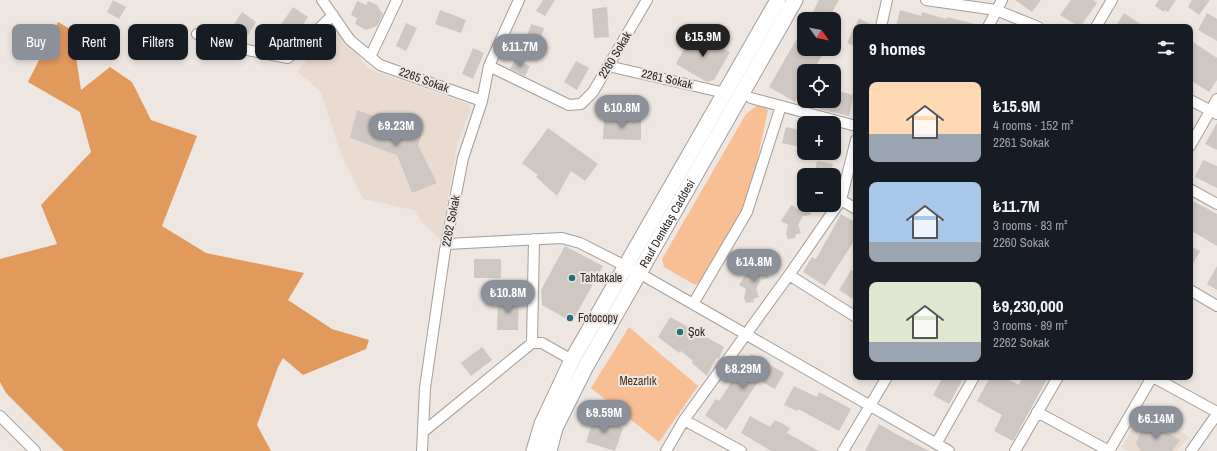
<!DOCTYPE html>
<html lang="en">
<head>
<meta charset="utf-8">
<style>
	body { margin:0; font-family:"Archivo Narrow",sans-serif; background:#20242c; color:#f1f3f6; height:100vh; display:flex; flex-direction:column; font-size:15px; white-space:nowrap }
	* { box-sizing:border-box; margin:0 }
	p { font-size:13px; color:#9ea1a6 }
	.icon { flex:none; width:22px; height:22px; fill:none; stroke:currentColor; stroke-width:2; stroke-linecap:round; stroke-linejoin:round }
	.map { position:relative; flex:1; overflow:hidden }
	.sheet { position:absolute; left:853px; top:24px; width:340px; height:356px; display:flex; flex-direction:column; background:#171b24; border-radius:8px; box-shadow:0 2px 6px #0003 }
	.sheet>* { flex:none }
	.guide { position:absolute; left:12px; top:24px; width:380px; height:36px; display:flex; gap:8px }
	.needle { width:26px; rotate:123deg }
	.buttons { position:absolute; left:797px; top:12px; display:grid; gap:8px }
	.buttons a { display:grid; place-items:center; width:44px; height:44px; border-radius:8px; background:#171b24; box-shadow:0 2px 6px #0003; font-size:20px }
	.price { position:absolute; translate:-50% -34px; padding:0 9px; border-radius:14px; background:#8c9099; color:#fff; font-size:13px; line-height:26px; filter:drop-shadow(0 1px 2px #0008) }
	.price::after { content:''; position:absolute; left:50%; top:24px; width:12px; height:9px; margin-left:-6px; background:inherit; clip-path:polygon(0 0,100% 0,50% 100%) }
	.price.on { background:#222; color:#fff }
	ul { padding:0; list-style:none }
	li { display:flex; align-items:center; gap:12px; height:100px; padding:0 16px }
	li span { display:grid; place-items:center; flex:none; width:112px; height:80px; border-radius:8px; color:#555 }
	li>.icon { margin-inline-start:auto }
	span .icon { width:48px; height:48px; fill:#fffc; stroke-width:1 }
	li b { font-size:17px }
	h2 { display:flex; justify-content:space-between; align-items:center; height:48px; padding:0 16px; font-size:17px }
	.chip { padding:0 14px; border-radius:8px; background:#171b24; box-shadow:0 2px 6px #0003; font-size:14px; line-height:36px }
	.chip.on { background:#8c9099; color:#fff }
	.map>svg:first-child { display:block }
	.built { fill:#e9dbd0 }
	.green { fill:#f7bf93 }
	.forest { fill:#e2995c }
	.building { fill:#cfc7c2 }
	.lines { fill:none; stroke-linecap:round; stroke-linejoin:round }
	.minor-casing { stroke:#a59e99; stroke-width:12 }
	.primary-casing { stroke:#a59e99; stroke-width:17 }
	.minor { stroke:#fff; stroke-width:10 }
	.primary { stroke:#fff; stroke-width:15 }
	.poi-dot { fill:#266f7a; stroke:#eee6e1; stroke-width:1.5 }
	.labels { text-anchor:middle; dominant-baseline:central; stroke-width:4; stroke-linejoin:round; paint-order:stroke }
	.street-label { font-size:12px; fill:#2d2a28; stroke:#eee6e1 }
	.poi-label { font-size:12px; fill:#2d2a28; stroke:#eee6e1; text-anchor:start }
	.park-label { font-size:12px; fill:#503218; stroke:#eee6e1 }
</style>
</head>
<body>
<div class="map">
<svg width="1217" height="451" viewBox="0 0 1217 451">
	<rect width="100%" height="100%" fill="#eee6e1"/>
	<path class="built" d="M 341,33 L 369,69 L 468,104 L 471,109 L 457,145 L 441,240 L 423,223 L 414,210 L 363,199 L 339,149 L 321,92 L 297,71 L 332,34 Z
		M 1143,411 L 1189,437 L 1177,451 L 1129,451 L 1122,447 Z"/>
	<path class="green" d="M 758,105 L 768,110 L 752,185 L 740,217 L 700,282 L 695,285 L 664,267 L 662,259 L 746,114 Z
		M 629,327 L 698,386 L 659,442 L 591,388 Z"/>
	<path class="forest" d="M 58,22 L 72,30 L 81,90 L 110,67 L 132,82 L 151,120 L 197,136 L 162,226 L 206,253 L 304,273 L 288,300 L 332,329 L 369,340 L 366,349 L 303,375 L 283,358 L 278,367 L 257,425 L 271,451 L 64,451 L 6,393 L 0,382 L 0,259 L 57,244 L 41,205 L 91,152 L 80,112 L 28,82 Z"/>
	<path class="building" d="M 113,0 L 126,7 L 119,19 L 107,12 Z
		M 543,0 L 555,0 L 545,16 L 536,11 Z
		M 819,0 L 839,0 L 828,19 L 809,19 Z
		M 1015,0 L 1041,0 L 1032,12 Z
		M 1071,0 L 1093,0 L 1097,3 L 1080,27 L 1060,15 Z
		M 1159,0 L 1176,0 L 1168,12 L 1165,10 L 1164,12 L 1155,6 Z
		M 1192,0 L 1210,0 L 1199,15 L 1188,7 Z
		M 357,1 L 366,5 L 368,1 L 377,5 L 383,14 L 377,26 L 366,30 L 355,24 L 357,18 L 351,15 Z
		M 293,7 L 308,17 L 295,36 L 280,26 Z
		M 607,7 L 609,37 L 594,38 L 592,9 Z
		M 440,10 L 466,20 L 461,33 L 435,24 Z
		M 900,10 L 921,16 L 922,12 L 946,19 L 947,17 L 975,24 L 975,27 L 896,27 Z
		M 242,12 L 256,22 L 244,42 L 229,32 Z
		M 1124,13 L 1145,27 L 1115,27 Z
		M 1207,13 L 1217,19 L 1217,41 L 1198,30 Z
		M 859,18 L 875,27 L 856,27 L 856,47 L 847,43 Z
		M 406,23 L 417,28 L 406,51 L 396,46 Z
		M 531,24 L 544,28 L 537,49 L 524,44 Z
		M 694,31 L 730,52 L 714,80 L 707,82 L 676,64 Z
		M 796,40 L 804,45 L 804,49 L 811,49 L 822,55 L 813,71 L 804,71 L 804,86 L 795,102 L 769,87 Z
		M 1190,40 L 1217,58 L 1217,80 L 1209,92 L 1190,80 Z
		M 473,48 L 484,53 L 473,79 L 462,74 Z
		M 515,59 L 530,66 L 525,76 L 510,69 Z
		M 576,61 L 589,68 L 577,90 L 564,82 Z
		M 834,90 L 854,95 L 849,116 L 819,109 L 821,101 L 834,101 Z
		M 357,110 L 422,134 L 418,145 L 437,183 L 412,193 L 397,155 L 350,138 Z
		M 604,118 L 641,120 L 641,140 L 603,139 Z
		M 1217,123 L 1217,150 L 1205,144 Z
		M 786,127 L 804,131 L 804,148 L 782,143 Z
		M 548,128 L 598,164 L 585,181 L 571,171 L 557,196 L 536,177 L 538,175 L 522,163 Z
		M 1203,160 L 1217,166 L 1217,188 L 1195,177 Z
		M 817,161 L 833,164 L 830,175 L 814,175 Z
		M 1193,201 L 1217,214 L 1217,246 L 1190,230 L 1190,206 Z
		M 791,205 L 798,209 L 801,205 L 809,205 L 811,215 L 803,216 L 798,225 L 801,233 L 795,235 L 796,238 L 788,239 L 786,234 L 788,225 L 781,221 Z
		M 841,214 L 856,223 L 856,238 L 825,286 L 803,272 L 812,257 L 816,259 Z
		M 565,246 L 603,266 L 572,322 L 542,305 L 541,290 Z
		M 1190,246 L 1200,251 L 1190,269 Z
		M 474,259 L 501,259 L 501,278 L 474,278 Z
		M 768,265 L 770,271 L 767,272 L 769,278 L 761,280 L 756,289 L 759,297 L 753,299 L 754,302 L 746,303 L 744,298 L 746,289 L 739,285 L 749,269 L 755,272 L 760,267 Z
		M 1217,266 L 1217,290 L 1207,284 Z
		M 851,270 L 856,273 L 856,301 L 839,290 Z
		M 498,297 L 519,298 L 518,330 L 497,330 Z
		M 670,317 L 724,347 L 719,358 L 716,358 L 707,376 L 692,363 L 693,361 L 681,351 L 679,353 L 658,337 Z
		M 482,347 L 492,360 L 471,376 L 461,363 Z
		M 751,354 L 784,373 L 775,389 L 759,380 L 726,430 L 705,415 L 716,399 L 719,401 L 735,377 L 737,378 Z
		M 943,377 L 964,377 L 949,404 L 933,395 Z
		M 990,377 L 1004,377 L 1019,385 L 1023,377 L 1048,377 L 1013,441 L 994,431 L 1002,415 L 977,401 Z
		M 794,386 L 817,397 L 819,392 L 851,409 L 839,431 L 798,409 L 797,411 L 784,405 Z
		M 750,416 L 770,427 L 775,420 L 790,428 L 787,433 L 819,451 L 771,451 L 741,433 Z
		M 594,417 L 623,428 L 615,451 L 586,442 Z
		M 1146,421 L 1180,440 L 1172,451 L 1141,451 L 1136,443 Z
		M 879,424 L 896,434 L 929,451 L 865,451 Z"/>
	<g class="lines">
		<defs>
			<path id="minor" d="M 322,0 L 350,40 L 380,65 L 482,101
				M 926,0 L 996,10 L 1038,27
				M 881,27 L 887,0
				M 988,27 L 1002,0
				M 1096,27 L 1112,0
				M 197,34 L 242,49 L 288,58 L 333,15
				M 370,57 L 397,0
				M 489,66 L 569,105 L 581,104 L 593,92 L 647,0
				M 608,66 L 725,93
				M 751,98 L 856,126
				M 1190,100 L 1217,114
				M 1190,146 L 1217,99
				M 1190,189 L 1217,204
				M 841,200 L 856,209
				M 447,244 L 562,238 L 580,243 L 639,273 L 949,451
				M 789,275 L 856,317
				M 1190,290 L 1217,306
				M 693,304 L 747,212 L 781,106
				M 532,343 L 534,239
				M 1153,377 L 1217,412
				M 1037,412 L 1109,451
				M 0,416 L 35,451
				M 684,420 L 741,451
				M 423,432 L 532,343 L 542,343 L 572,360
				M 936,444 L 974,377
				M 422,451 L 425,388 L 445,250 L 463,158 L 482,101 L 489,66 L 519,0
				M 666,451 L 684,420 L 789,275 L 841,200 L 856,140
				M 843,451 L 887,377
				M 1015,451 L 1058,377
				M 1109,451 L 1152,377
				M 1191,451 L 1217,414"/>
			<g id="primary">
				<path d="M 534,451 L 542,424 L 572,360 L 778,0"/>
				<path id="s1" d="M 549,451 L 555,428 L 586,366 L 795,0"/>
			</g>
		</defs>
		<use href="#minor" class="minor-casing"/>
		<use href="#primary" class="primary-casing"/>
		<use href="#minor" class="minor"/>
		<use href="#primary" class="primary"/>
	</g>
	<g class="poi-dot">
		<circle cx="572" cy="278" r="4"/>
		<circle cx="570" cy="318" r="4"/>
		<circle cx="680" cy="332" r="4"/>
	</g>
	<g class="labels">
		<g class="street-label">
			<text transform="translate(615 55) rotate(-59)">2260 Sokak</text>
			<text transform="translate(667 79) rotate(13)">2261 Sokak</text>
			<text transform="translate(424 80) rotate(20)">2265 Sokak</text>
			<text transform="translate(451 221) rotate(-79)">2262 Sokak</text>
			<text stroke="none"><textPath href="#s1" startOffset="257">Rauf Denktaş Caddesi</textPath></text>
		</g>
		<g class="poi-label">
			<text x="580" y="278">Tahtakale</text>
			<text x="578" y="318">Fotocopy</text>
			<text x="688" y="332">Şok</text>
		</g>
		<g class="park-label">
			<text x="638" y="381">Mezarlık</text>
		</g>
	</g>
</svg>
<div class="buttons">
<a><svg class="needle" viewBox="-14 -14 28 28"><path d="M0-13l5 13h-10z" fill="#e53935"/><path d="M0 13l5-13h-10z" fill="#9ea1a6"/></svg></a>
<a><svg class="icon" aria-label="locate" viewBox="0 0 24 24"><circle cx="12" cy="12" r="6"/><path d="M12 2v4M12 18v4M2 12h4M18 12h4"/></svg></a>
<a>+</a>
<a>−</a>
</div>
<b class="price on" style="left:703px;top:58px">₺15.9M</b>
<b class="price" style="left:520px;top:68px">₺11.7M</b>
<b class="price" style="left:622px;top:129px">₺10.8M</b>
<b class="price" style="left:396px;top:147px">₺9.23M</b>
<b class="price" style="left:754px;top:283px">₺14.8M</b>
<b class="price" style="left:508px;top:314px">₺10.8M</b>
<b class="price" style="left:743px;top:390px">₺8.29M</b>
<b class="price" style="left:604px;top:434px">₺9.59M</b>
<b class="price" style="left:1156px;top:440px">₺6.14M</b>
<div class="guide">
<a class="chip on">Buy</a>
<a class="chip">Rent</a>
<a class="chip">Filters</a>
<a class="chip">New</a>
<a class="chip">Apartment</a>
</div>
<section class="sheet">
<h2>9 homes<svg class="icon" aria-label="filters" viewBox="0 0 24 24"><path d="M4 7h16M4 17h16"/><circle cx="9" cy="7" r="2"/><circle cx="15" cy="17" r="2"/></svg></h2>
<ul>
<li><span style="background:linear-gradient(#ffd9b3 65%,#9aa5b1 0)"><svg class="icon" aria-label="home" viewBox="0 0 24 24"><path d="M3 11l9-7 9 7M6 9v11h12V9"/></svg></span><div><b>₺15.9M</b><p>4 rooms · 152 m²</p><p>2261 Sokak</p></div></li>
<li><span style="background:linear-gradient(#a9c7e8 75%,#9aa5b1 0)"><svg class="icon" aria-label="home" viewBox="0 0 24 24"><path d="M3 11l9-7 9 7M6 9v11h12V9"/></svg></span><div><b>₺11.7M</b><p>3 rooms · 83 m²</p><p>2260 Sokak</p></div></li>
<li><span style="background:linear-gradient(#dfe7d0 75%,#9aa5b1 0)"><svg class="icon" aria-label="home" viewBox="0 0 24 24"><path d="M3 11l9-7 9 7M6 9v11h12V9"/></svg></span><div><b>₺9,230,000</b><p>3 rooms · 89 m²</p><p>2262 Sokak</p></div></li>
</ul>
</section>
</div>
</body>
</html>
